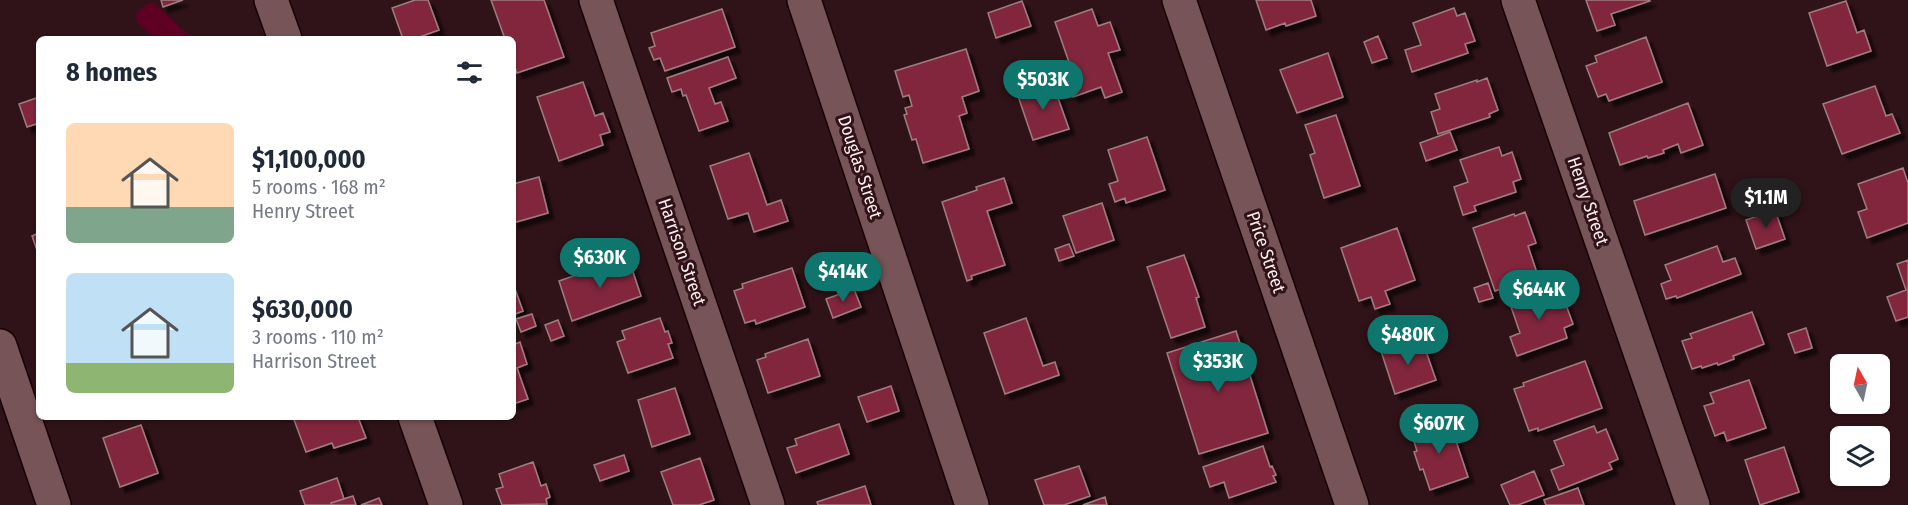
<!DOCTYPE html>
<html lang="en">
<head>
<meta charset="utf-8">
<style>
	body { margin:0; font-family:"Fira Sans Condensed",sans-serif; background:#f2f2f3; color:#1f2937; height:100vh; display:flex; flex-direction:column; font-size:22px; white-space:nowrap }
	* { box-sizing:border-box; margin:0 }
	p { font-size:20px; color:#747a83 }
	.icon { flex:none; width:33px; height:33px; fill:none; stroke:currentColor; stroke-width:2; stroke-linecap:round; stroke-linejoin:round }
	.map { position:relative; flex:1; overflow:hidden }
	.sheet { position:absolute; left:36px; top:36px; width:480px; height:384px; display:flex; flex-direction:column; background:#fff; border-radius:9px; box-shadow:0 2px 4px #0004 }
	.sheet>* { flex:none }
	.needle { width:39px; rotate:351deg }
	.controls { position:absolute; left:1830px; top:354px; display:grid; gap:12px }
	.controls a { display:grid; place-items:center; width:60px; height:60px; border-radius:9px; background:#fff; box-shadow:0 2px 4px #0004; font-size:30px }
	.price { position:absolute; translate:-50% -51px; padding:0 14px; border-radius:21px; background:#0f766e; color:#fff; font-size:20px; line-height:39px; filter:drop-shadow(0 2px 3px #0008) }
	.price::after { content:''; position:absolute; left:50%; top:36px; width:18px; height:14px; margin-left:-9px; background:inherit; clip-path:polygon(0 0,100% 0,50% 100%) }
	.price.active { background:#222; color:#fff }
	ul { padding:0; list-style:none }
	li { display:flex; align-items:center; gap:18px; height:150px; padding:0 30px }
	li span { display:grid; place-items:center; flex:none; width:168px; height:120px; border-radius:9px; color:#555 }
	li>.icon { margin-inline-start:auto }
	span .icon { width:72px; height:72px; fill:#fffc; stroke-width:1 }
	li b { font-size:26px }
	h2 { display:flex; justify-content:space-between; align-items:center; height:72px; padding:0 30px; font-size:26px }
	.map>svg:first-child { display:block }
	.water { fill:#5d0021 }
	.building { fill:#81283d; stroke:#a07c80; stroke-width:1.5; filter:url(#shadow) }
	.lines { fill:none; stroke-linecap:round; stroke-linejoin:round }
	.minor-casing { stroke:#160104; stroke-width:36 }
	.minor { stroke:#765458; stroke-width:33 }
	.labels { text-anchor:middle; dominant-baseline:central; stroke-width:6; stroke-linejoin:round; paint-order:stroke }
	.street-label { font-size:18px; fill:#fdecee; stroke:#301318 }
</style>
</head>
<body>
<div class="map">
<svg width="1908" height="505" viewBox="0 0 1908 505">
	<defs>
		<filter id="shadow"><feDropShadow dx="5.5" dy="5.5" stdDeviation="1.5" flood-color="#0009"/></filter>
	</defs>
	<rect width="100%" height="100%" fill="#301318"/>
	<path class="water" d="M 154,3 L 193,39 L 155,39 L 137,22 L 136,13 L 146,4 Z"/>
	<path class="building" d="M 161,0 L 183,0 L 163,7 Z
		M 415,0 L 428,0 L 439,30 L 414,39 L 403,39 L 392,8 Z
		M 491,0 L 544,0 L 564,57 L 517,73 L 513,62 L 513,39 L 505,39 Z
		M 1256,0 L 1311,0 L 1316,16 L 1286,26 L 1285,23 L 1266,30 Z
		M 1586,0 L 1649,0 L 1650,1 L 1611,14 L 1615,25 L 1597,31 Z
		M 1022,1 L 1031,26 L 996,38 L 988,13 Z
		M 1846,1 L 1857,33 L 1864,30 L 1871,51 L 1827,66 L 1809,13 Z
		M 1454,8 L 1457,16 L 1465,13 L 1475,41 L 1465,44 L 1468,53 L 1412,72 L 1405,50 L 1421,45 L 1413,23 Z
		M 722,9 L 735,47 L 665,71 L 660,58 L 654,60 L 649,48 L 655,46 L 651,33 Z
		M 1092,9 L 1098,26 L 1110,22 L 1120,50 L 1108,53 L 1122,92 L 1105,98 L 1101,87 L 1073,97 L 1063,68 L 1070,65 L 1055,22 Z
		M 1378,36 L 1387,58 L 1372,63 L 1364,42 Z
		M 1646,37 L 1662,82 L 1609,101 L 1606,94 L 1598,97 L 1586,66 L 1597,62 L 1595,56 Z
		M 966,49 L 979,91 L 962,97 L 967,113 L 959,116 L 969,149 L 923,163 L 916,139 L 912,140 L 904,115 L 907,114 L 905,108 L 912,106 L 909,95 L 903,97 L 895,71 Z
		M 1328,53 L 1343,97 L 1297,113 L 1280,70 Z
		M 728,57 L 736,78 L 709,88 L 715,104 L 721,102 L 728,121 L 699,131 L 686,95 L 683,96 L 681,89 L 672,92 L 667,78 Z
		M 1487,78 L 1498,110 L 1489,114 L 1490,117 L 1438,134 L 1431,112 L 1440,109 L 1435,94 L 1477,80 L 1477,82 Z
		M 1052,81 L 1069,129 L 1033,140 L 1017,93 Z
		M 583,82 L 595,116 L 603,113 L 610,132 L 600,135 L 603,145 L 559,161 L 537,97 Z
		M 1875,86 L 1886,116 L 1892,114 L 1900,133 L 1842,154 L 1823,104 Z
		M 39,97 L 39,132 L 36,124 L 27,127 L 19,104 Z
		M 1688,103 L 1703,145 L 1681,153 L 1678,144 L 1663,150 L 1664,153 L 1648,158 L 1647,156 L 1620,165 L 1609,133 Z
		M 1336,115 L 1360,186 L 1324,198 L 1310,155 L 1315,153 L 1305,125 Z
		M 1450,132 L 1457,150 L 1426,161 L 1420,143 Z
		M 1147,137 L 1165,190 L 1126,203 L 1125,198 L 1115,202 L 1109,184 L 1118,181 L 1108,150 Z
		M 1499,147 L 1502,156 L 1512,152 L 1521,179 L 1513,182 L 1516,192 L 1474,206 L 1476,211 L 1463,215 L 1454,187 L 1468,182 L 1460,160 Z
		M 749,153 L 767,205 L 781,200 L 788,221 L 754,232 L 748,213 L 728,219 L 710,166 Z
		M 1903,168 L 1908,183 L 1908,223 L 1867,238 L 1858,212 L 1867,209 L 1858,184 Z
		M 1715,174 L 1726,208 L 1645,235 L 1634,201 Z
		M 539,177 L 548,213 L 513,223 L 513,184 Z
		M 1004,178 L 1012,203 L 987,211 L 1005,265 L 971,276 L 972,279 L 967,281 L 942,202 L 977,190 L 976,187 Z
		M 1102,203 L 1114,240 L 1076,253 L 1063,216 Z
		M 1775,210 L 1785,239 L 1756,249 L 1746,220 Z
		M 1525,212 L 1536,243 L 1528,246 L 1538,276 L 1495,291 L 1473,228 L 1514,214 L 1515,216 Z
		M 1397,228 L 1415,280 L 1385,291 L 1390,304 L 1375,309 L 1371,297 L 1359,301 L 1341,248 Z
		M 39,233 L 39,256 L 32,236 Z
		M 1069,244 L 1074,256 L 1059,261 L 1055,249 Z
		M 1717,246 L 1723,262 L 1735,258 L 1741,274 L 1677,298 L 1676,296 L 1666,299 L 1661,284 L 1671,280 L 1665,265 Z
		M 1184,255 L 1199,297 L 1196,298 L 1205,327 L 1171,338 L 1147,267 Z
		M 628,257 L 641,296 L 572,321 L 559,281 Z
		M 1908,260 L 1908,317 L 1896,321 L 1887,297 L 1906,290 L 1897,264 Z
		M 792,268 L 805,307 L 756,324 L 755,320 L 745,323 L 734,291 L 743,288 L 742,284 Z
		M 1488,283 L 1493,298 L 1479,302 L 1474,288 Z
		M 1548,287 L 1552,298 L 1562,294 L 1573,324 L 1564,328 L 1567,338 L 1517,356 L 1510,337 L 1520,333 L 1509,301 Z
		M 513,289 L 515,289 L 523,311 L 513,315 Z
		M 854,289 L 861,307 L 833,318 L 826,299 Z
		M 1752,312 L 1764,344 L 1733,356 L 1734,359 L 1718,365 L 1717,363 L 1702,368 L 1701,366 L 1692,369 L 1682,341 L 1692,338 L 1690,334 Z
		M 532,314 L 536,326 L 521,332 L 516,319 Z
		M 660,318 L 665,332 L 668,331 L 672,343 L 668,344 L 673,358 L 628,373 L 617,342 L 625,339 L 622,331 Z
		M 1026,318 L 1043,366 L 1055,362 L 1059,375 L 1005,394 L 984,333 Z
		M 558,320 L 564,336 L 551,341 L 545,325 Z
		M 1806,328 L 1812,348 L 1795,353 L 1788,334 Z
		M 1236,331 L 1268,433 L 1199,454 L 1167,353 Z
		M 1421,337 L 1436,380 L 1395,394 L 1381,351 Z
		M 808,339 L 820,376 L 768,393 L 757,360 L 766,357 L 765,354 Z
		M 520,342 L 527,364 L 517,368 L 528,399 L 513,404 L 513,345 Z
		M 1585,361 L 1602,408 L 1538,431 L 1538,428 L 1529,431 L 1514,389 L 1524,386 L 1523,383 Z
		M 1749,380 L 1766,428 L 1727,441 L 1724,432 L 1715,436 L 1704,406 L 1714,403 L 1710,393 Z
		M 891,386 L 899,411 L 867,422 L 858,397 Z
		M 675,388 L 690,434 L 652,447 L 638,400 Z
		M 293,417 L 358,417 L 366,438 L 334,448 L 332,443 L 306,452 Z
		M 1449,420 L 1468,477 L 1430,490 L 1423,469 L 1420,470 L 1414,452 L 1417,451 L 1411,432 Z
		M 839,424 L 849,454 L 796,473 L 787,448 L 797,445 L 795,439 Z
		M 141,425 L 158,473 L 120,487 L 103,438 Z
		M 1594,426 L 1597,433 L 1606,429 L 1618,459 L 1609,463 L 1612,469 L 1559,490 L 1551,470 L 1564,465 L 1554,441 Z
		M 1263,446 L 1270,467 L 1272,466 L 1276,475 L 1273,476 L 1276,482 L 1229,498 L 1224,482 L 1210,487 L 1203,467 Z
		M 1784,447 L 1799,492 L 1760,505 L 1745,460 Z
		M 624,455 L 629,471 L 600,481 L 594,465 Z
		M 700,458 L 714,500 L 699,505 L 673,505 L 661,472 Z
		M 533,462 L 541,486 L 546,484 L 550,497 L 546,499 L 547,504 L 502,505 L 496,489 L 503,487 L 499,474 Z
		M 1079,466 L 1090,496 L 1064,505 L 1044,505 L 1035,480 Z
		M 1534,471 L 1544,495 L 1518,505 L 1510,505 L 1501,485 Z
		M 337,478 L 344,499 L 331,503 L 332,505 L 305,505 L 300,491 Z
		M 865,486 L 871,505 L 818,505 L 817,502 Z
		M 1578,488 L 1584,505 L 1546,505 L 1544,500 Z
		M 353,496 L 356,505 L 332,505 L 331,503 Z
		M 1105,497 L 1107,505 L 1083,505 Z
		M 379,498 L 382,505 L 361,505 Z"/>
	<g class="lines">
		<defs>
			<path id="minor" d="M 271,0 L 285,39
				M 596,0 L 768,505
				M 804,0 L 972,505
				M 1179,0 L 1352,505
				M 1518,0 L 1693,505
				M 0,346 L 54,505
				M 415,417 L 446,505"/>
		</defs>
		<use href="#minor" class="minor-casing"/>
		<use href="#minor" class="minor"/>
	</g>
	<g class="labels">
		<g class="street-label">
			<text transform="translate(860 167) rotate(72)">Douglas Street</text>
			<text transform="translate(1588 201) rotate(71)">Henry Street</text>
			<text transform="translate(682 252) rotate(71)">Harrison Street</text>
			<text transform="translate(1266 252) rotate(71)">Price Street</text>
		</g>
	</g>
</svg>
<div class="controls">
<a><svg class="needle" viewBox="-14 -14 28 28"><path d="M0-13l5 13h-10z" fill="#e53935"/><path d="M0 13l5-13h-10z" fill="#747a83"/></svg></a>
<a><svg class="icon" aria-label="layers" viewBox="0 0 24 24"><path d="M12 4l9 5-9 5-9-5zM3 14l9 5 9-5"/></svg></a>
</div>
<b class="price" style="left:1043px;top:111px">$503K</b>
<b class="price active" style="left:1766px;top:229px">$1.1M</b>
<b class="price" style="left:600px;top:289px">$630K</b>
<b class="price" style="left:843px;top:303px">$414K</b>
<b class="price" style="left:1539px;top:321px">$644K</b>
<b class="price" style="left:1408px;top:366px">$480K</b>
<b class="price" style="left:1218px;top:393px">$353K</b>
<b class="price" style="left:1439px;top:455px">$607K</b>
<section class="sheet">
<h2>8 homes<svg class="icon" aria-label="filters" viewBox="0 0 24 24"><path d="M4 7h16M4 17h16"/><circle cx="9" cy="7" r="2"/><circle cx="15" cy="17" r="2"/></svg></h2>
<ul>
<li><span style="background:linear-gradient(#ffd9b3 70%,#7fa58c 0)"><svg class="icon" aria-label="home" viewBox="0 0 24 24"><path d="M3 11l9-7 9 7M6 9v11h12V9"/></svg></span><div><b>$1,100,000</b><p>5 rooms · 168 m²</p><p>Henry Street</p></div></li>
<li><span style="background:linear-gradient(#bfe0f5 75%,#8fb573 0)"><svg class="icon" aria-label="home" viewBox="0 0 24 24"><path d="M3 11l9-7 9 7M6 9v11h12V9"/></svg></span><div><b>$630,000</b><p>3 rooms · 110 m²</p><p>Harrison Street</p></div></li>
</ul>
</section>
</div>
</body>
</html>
